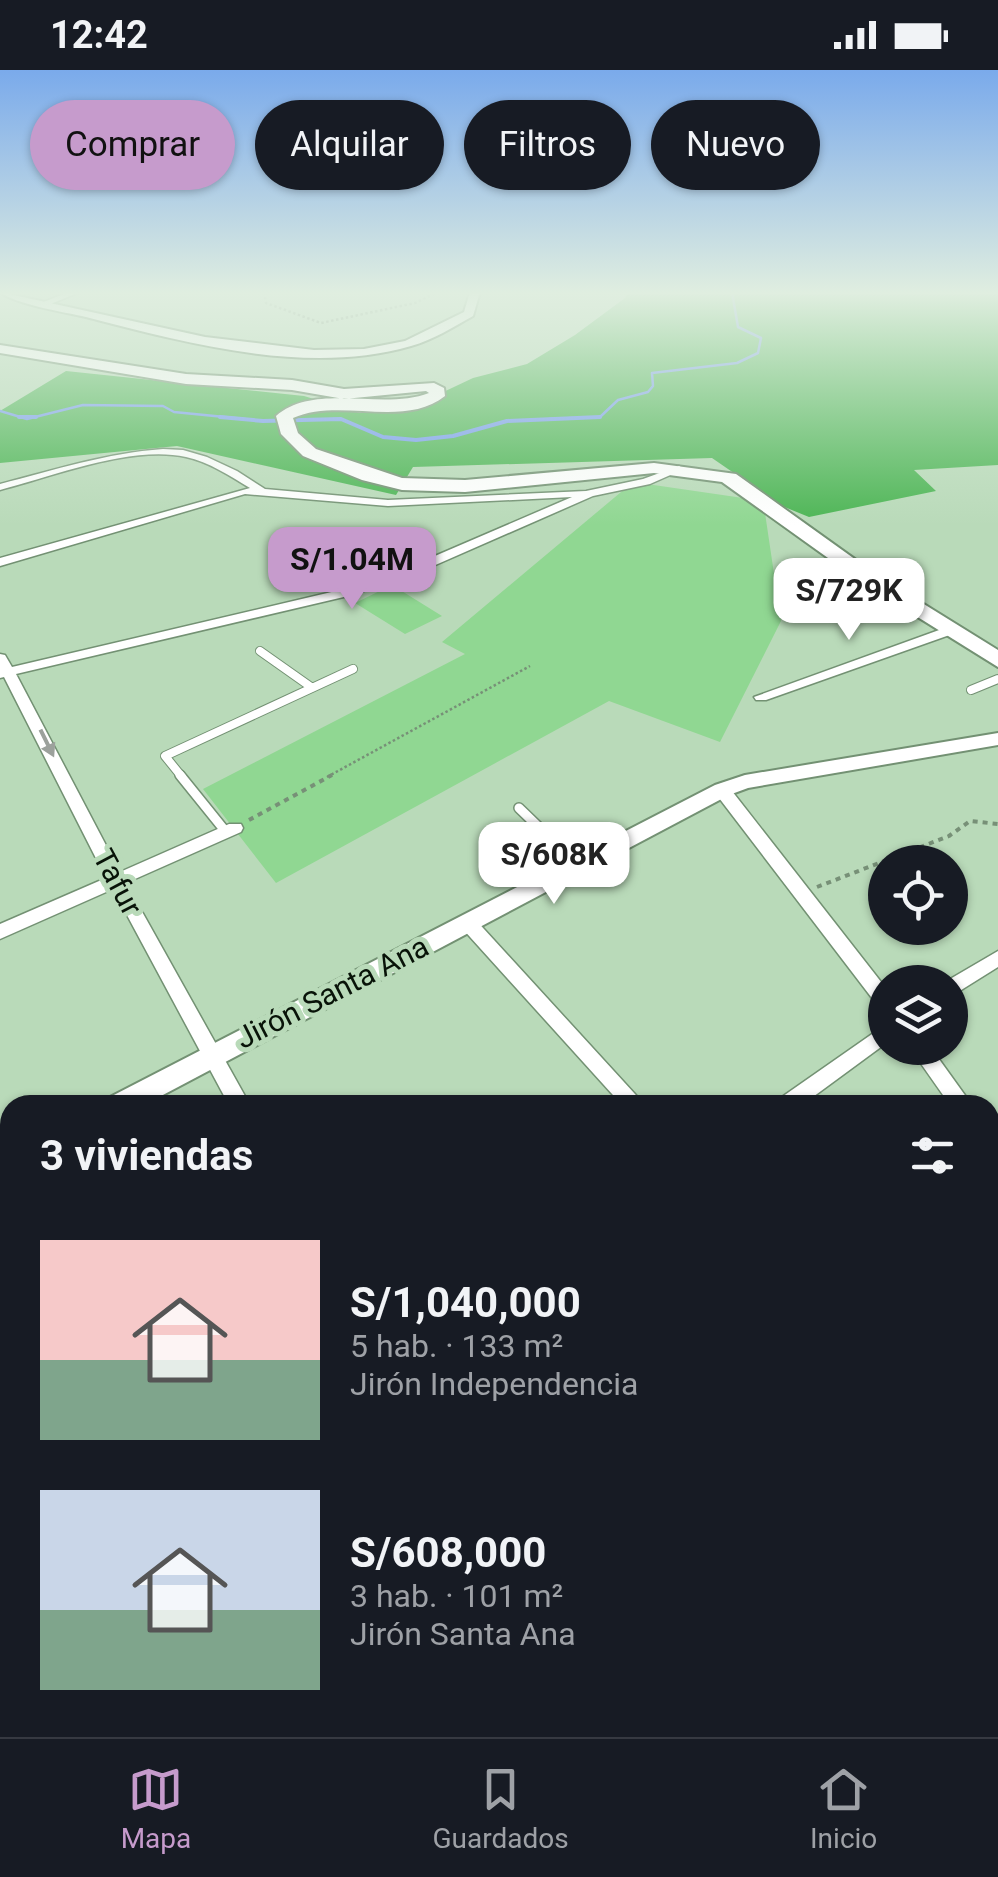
<!DOCTYPE html>
<html lang="es">
<head>
<meta charset="utf-8">
<style>
	body { margin:0; font-family:Roboto,sans-serif; background:#20242c; color:#f1f3f6; height:100vh; display:flex; flex-direction:column; font-size:38px; white-space:nowrap }
	* { box-sizing:border-box; margin:0 }
	p { font-size:32px; color:#9ea1a6 }
	.icon { flex:none; width:55px; height:55px; fill:none; stroke:currentColor; stroke-width:2; stroke-linecap:round; stroke-linejoin:round }
	.map { position:relative; flex:1; overflow:hidden }
	.drawer { position:absolute; left:0px; top:1025px; width:1000px; height:642px; display:flex; flex-direction:column; background:#171b24; border-radius:30px 30px 0 0; box-shadow:0 2px 8px #0004 }
	.drawer>* { flex:none }
	.top-card { position:absolute; left:30px; top:30px; width:940px; height:90px; display:flex; gap:20px }
	.buttons { position:absolute; left:868px; top:775px; display:grid; gap:20px }
	.buttons a { display:grid; place-items:center; width:100px; height:100px; border-radius:50%; background:#171b24; box-shadow:0 2px 8px #0004; font-size:50px }
	.price { position:absolute; translate:-50% -85px; padding:0 22px; border-radius:20px; background:#fff; color:#222; font-size:32px; line-height:65px; filter:drop-shadow(0 2px 5px #0008) }
	.price::after { content:''; position:absolute; left:50%; top:60px; width:30px; height:22px; margin-left:-15px; background:inherit; clip-path:polygon(0 0,100% 0,50% 100%) }
	.price.current { background:#c69bcc; color:#111 }
	ul { padding:0; list-style:none }
	li { display:flex; align-items:center; gap:30px; height:250px; padding:0 40px }
	li span { display:grid; place-items:center; flex:none; width:280px; height:200px; border-radius:0px; color:#555 }
	li>.icon { margin-inline-start:auto }
	span .icon { width:120px; height:120px; fill:#fffc; stroke-width:1 }
	li b { font-size:42px }
	h2 { display:flex; justify-content:space-between; align-items:center; height:120px; padding:0 40px; font-size:42px }
	.pill { padding:0 35px; border-radius:45px; background:#171b24; box-shadow:0 2px 8px #0004; font-size:35px; line-height:90px }
	.pill.current { background:#c69bcc; color:#111 }
	.status { display:flex; justify-content:space-between; align-items:center; height:70px; padding:0 50px; background:#171b24; direction:ltr }
	.status svg { height:28px; fill:currentColor }
	.dock { display:flex; justify-content:space-around; align-items:center; height:140px; border-top:2px solid #363941; background:#171b24; font-size:28px; color:#9ea1a6 }
	.dock a { display:grid; justify-items:center; gap:5px }
	.dock .current { color:#c69bcc }
	.map>svg:first-child { display:block }
	.green { fill:#90d792 }
	.forest { fill:#4db555 }
	.lines { fill:none; stroke-linecap:round; stroke-linejoin:round }
	.stream-far1 { stroke:#759bf0; stroke-width:2.5 }
	.stream { stroke:#759bf0; stroke-width:4 }
	.service-far1-casing { stroke:#739173; stroke-width:10 }
	.service-casing { stroke:#739173; stroke-width:12 }
	.minor-casing { stroke:#739173; stroke-width:3 }
	.tertiary-casing { stroke:#739173; stroke-width:4 }
	.trunk-casing { stroke:#739173; stroke-width:4 }
	.path-far1 { stroke:#779077; stroke-width:2.5; stroke-dasharray:2.5 2.5; stroke-linecap:butt }
	.path { stroke:#779077; stroke-width:4; stroke-dasharray:5 5; stroke-linecap:butt }
	.service-far1 { stroke:#fff; stroke-width:8 }
	.service { stroke:#fff; stroke-width:9 }
	.minor { fill:#fff; fill-rule:evenodd }
	.tertiary { fill:#fff; fill-rule:evenodd }
	.trunk { fill:#fff; fill-rule:evenodd }
	.oneway { fill:#9ca19c }
	.labels { text-anchor:middle; dominant-baseline:central; stroke-width:10; stroke-linejoin:round; paint-order:stroke }
	.street-label { font-size:30px; fill:#081308; stroke:#b9dab9 }
</style>
</head>
<body>
<div class="status"><b>12:42</b><svg viewBox="0 0 49 12"><path d="M0 12V9h3v3zM5 12V6h3v6zM10 12V3h3v9zM15 12V0h3v12zM26 1h20v11H26zM47 4h2v5h-2z"/></svg></div>
<div class="map">
<svg width="998" height="1667" viewBox="0 0 998 1667">
	<rect width="100%" height="100%" fill="#b9dab9"/>
	<path class="green" d="M 633,412 L 743,428 L 765,443 L 781,551 L 720,672 L 609,631 L 276,813 L 203,719 L 465,584 L 442,572 Z
		M 392,515 L 442,546 L 405,564 L 355,533 Z"/>
	<path class="forest" d="M 628,222 L 998,222 L 998,395 L 914,400 L 936,421 L 809,447 L 782,436 L 712,388 L 413,397 L 396,425 L 177,376 L 0,393 L 0,341 L 66,301 L 304,326 L 360,343 L 401,342 L 473,308 L 527,294 L 575,265 L 625,228 Z"/>
	<g class="lines">
		<path class="stream-far1" d="M 0,341 L 27,349 L 83,335 L 163,336 L 174,342 L 245,349
			M 333,349 L 341,349
			M 549,349 L 600,347 L 618,330 L 648,322 L 653,316 L 652,303 L 737,293 L 758,283 L 761,268 L 738,257 L 732,222"/>
		<path class="stream" d="M 19,347 L 36,347
			M 220,347 L 263,351 L 341,349 L 383,367 L 416,370 L 453,366 L 507,351 L 600,347"/>
		<defs>
			<path id="service-far1" d="M 260,581 L 311,617
				M 971,620 L 998,609
				M 182,707 L 165,686 L 353,599"/>
			<path id="service" d="M 180,705 L 226,762
				M 519,738 L 578,795"/>
			<path id="minor" d="M 69,222 L 80,222 L 48,235 L 41,233 Z
				M 163,379 L 183,380 L 207,387 L 237,401 L 265,419 L 388,430 L 586,421 L 643,409 L 679,396 L 684,399 L 650,414 L 593,426 L 415,504 L 348,526 L 16,604 L 120,802 L 229,754 L 241,754 L 243,758 L 241,762 L 126,813 L 250,1035 L 229,1035 L 113,819 L 0,869 L 0,854 L 106,808 L 4,607 L 0,608 L 0,584 L 5,585 L 12,597 L 340,520 L 407,498 L 572,427 L 388,436 L 245,424 L 0,496 L 0,488 L 250,418 C 230,406 209,392 186,387 C 131,375 54,406 0,420 L 0,414 C 54,400 107,383 163,379 Z
				M 953,555 L 960,559 L 958,562 L 766,630 L 756,630 L 754,627 Z
				M 722,715 L 728,716 L 885,917 L 885,939 L 878,936 L 716,724 L 714,720 Z
				M 467,845 L 473,847 L 645,1035 L 622,1035 L 461,857 L 458,852 L 461,847 Z
				M 998,881 L 998,897 L 950,927 L 950,912 L 945,912 Z
				M 885,955 L 885,974 L 802,1035 L 776,1035 L 779,1029 Z
				M 910,978 L 931,978 L 972,1035 L 950,1035 Z
				M 990,1063 L 998,1067 L 998,1093 L 990,1089 Z
				M 998,1153 L 998,1219 L 990,1223 L 990,1156 Z
				M 0,1360 L 10,1366 L 10,1416 L 0,1411 Z
				M 990,1373 L 998,1376 L 998,1405 L 990,1402 Z
				M 10,1586 L 10,1620 L 0,1624 L 0,1590 Z
				M 180,1658 L 210,1658 L 214,1667 L 183,1667 Z
				M 570,1658 L 601,1658 L 604,1665 L 608,1658 L 639,1658 L 636,1667 L 573,1667 Z
				M 864,1658 L 894,1658 L 892,1667 L 862,1667 Z"/>
			<path id="tertiary" d="M 0,222 L 205,267 L 314,280 L 364,279 L 405,271 L 464,242 L 470,222 L 480,222 L 473,246 C 453,257 433,270 411,276 C 307,306 187,273 86,247 C 64,242 14,234 0,222 Z
				M 998,663 L 998,675 L 748,718 L 729,725 L 144,1035 L 106,1035 L 110,1027 L 715,715 L 745,705 Z
				M 10,1082 L 10,1110 L 0,1114 L 0,1086 Z"/>
			<path id="trunk" d="M 0,275 L 186,304 L 292,310 L 344,319 L 434,313 L 444,318 L 445,326 C 403,359 340,327 293,348 L 298,363 L 316,379 L 402,408 L 465,410 L 654,393 L 736,404 L 877,505 L 998,580 L 998,597 L 863,513 L 722,412 L 654,403 L 465,422 L 402,420 L 362,410 L 303,386 L 281,364 L 276,346 C 315,312 383,341 429,323 L 426,321 L 344,329 L 292,320 L 186,314 L 0,283 Z"/>
		</defs>
		<use href="#service-far1" class="service-far1-casing"/>
		<use href="#service" class="service-casing"/>
		<use href="#minor" class="minor-casing"/>
		<use href="#tertiary" class="tertiary-casing"/>
		<use href="#trunk" class="trunk-casing"/>
		<path class="path-far1" d="M 264,222 L 266,233 L 321,253 L 415,233 L 438,222
			M 327,707 L 530,596"/>
		<path class="path" d="M 249,750 L 332,705
			M 817,817 L 949,766 L 970,751 L 998,754"/>
		<use href="#service-far1" class="service-far1"/>
		<use href="#service" class="service"/>
		<use href="#minor" class="minor"/>
		<use href="#tertiary" class="tertiary"/>
		<use href="#trunk" class="trunk"/>
	</g>
	<defs><path id="oneway-solid" d="M-6-.8H1V-3.2L6.5 0L1 3.2V.8H-6Z" transform="scale(2.5)"/></defs>
	<use class="oneway" href="#oneway-solid" transform="translate(47 673) rotate(64)"/>
	<linearGradient id="sky" x2="0" y2="1"><stop stop-color="#7aaaeb"/><stop offset="0.49" stop-color="#e0eee0"/><stop offset="1" stop-color="#e0eee0" stop-opacity="0"/></linearGradient>
	<rect width="998" height="455" fill="url(#sky)"/>
	<g class="labels">
		<g class="street-label">
			<text transform="translate(118 812) rotate(62)">Tafur</text>
			<text transform="translate(332 922) rotate(-27)">Jirón Santa Ana</text>
		</g>
	</g>
</svg>
<div class="buttons">
<a><svg class="icon" aria-label="locate" viewBox="0 0 24 24"><circle cx="12" cy="12" r="6"/><path d="M12 2v4M12 18v4M2 12h4M18 12h4"/></svg></a>
<a><svg class="icon" aria-label="layers" viewBox="0 0 24 24"><path d="M12 4l9 5-9 5-9-5zM3 14l9 5 9-5"/></svg></a>
</div>
<b class="price current" style="left:352px;top:542px">S/1.04M</b>
<b class="price" style="left:849px;top:573px">S/729K</b>
<b class="price" style="left:554px;top:837px">S/608K</b>
<div class="top-card">
<a class="pill current">Comprar</a>
<a class="pill">Alquilar</a>
<a class="pill">Filtros</a>
<a class="pill">Nuevo</a>
</div>
<section class="drawer">
<h2>3 viviendas<svg class="icon" aria-label="filters" viewBox="0 0 24 24"><path d="M4 7h16M4 17h16"/><circle cx="9" cy="7" r="2"/><circle cx="15" cy="17" r="2"/></svg></h2>
<ul>
<li><span style="background:linear-gradient(#f6c9c9 60%,#7fa58c 0)"><svg class="icon" aria-label="home" viewBox="0 0 24 24"><path d="M3 11l9-7 9 7M6 9v11h12V9"/></svg></span><div><b>S/1,040,000</b><p>5 hab. · 133 m²</p><p>Jirón Independencia</p></div></li>
<li><span style="background:linear-gradient(#c9d6e8 60%,#7fa58c 0)"><svg class="icon" aria-label="home" viewBox="0 0 24 24"><path d="M3 11l9-7 9 7M6 9v11h12V9"/></svg></span><div><b>S/608,000</b><p>3 hab. · 101 m²</p><p>Jirón Santa Ana</p></div></li>
</ul>
</section>
</div>
<nav class="dock">
<a class="current"><svg class="icon" aria-label="map" viewBox="0 0 24 24"><path d="M3 6l6-2 6 2 6-2v14l-6 2-6-2-6 2zM9 4v14M15 6v14"/></svg>Mapa</a>
<a><svg class="icon" aria-label="saved" viewBox="0 0 24 24"><path d="M7 4h10v16l-5-4-5 4z"/></svg>Guardados</a>
<a><svg class="icon" aria-label="home" viewBox="0 0 24 24"><path d="M3 11l9-7 9 7M6 9v11h12V9"/></svg>Inicio</a>
</nav>
</body>
</html>
